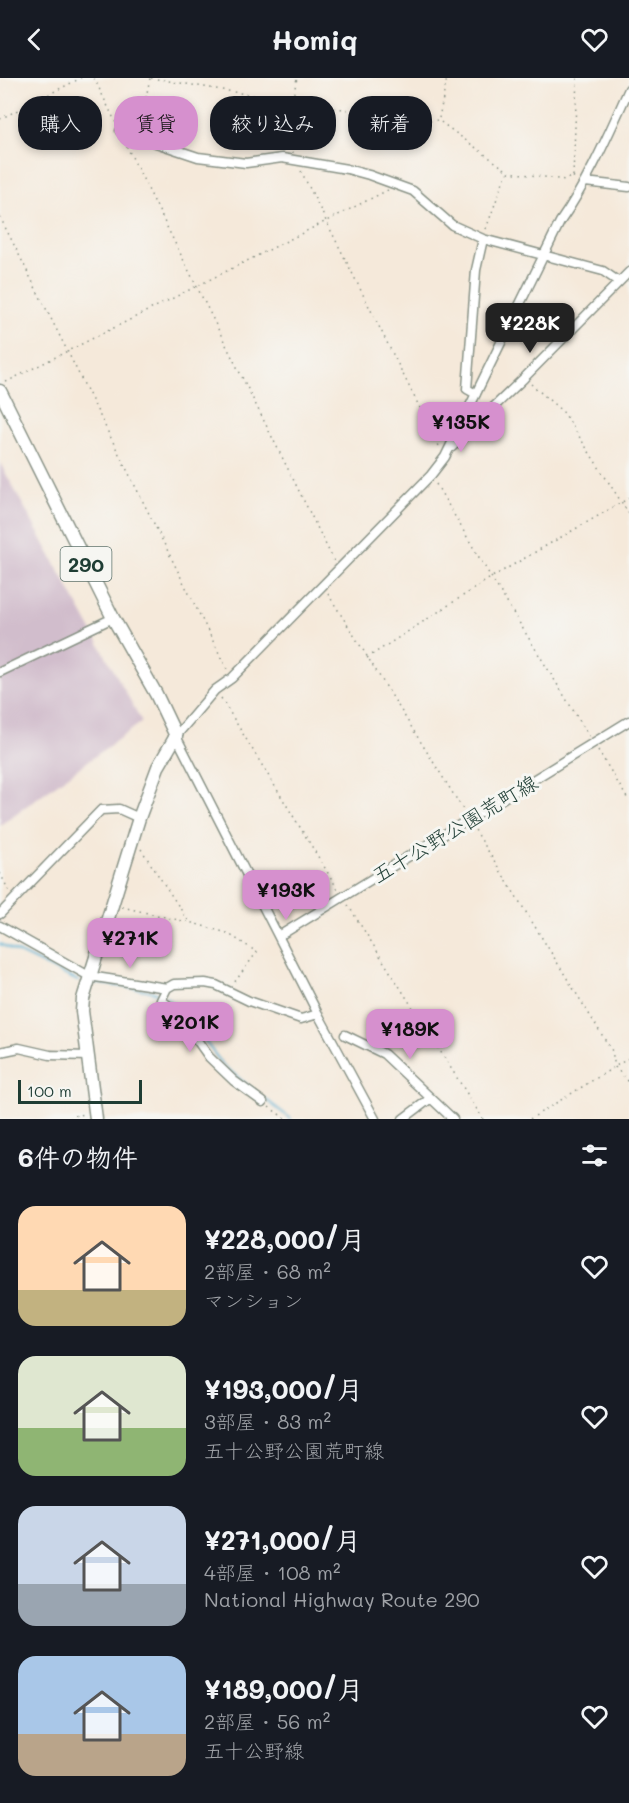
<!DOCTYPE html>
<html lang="ja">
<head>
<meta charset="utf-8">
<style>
	body { margin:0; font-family:Mali,"Klee One",sans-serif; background:#242831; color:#f1f3f6; height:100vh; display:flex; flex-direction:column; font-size:22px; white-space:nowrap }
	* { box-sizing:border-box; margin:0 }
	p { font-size:20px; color:#9ea1a6 }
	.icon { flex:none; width:33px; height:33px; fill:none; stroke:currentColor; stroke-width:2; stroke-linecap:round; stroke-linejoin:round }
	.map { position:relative; height:1041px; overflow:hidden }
	.sheet { display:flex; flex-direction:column; background:#171b24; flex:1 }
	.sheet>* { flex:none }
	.guide { position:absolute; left:18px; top:18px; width:594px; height:54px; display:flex; gap:12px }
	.scale { position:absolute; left:18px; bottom:15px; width:124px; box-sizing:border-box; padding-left:6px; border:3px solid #1f3d34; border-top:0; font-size:16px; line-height:21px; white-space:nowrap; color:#1f3d34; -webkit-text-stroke:4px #f6f6f2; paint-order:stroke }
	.price { position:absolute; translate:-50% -51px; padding:0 14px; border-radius:12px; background:#d690ce; color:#111; font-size:20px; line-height:39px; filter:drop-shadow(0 2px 3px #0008) }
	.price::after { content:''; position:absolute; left:50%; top:36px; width:18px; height:14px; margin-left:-9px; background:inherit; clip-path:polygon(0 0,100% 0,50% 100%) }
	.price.on { background:#222; color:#fff }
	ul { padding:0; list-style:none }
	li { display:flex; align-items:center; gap:18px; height:150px; padding:0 18px }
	li span { display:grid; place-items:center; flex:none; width:168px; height:120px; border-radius:18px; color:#555 }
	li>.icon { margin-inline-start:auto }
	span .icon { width:72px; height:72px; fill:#fffc; stroke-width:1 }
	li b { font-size:26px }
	h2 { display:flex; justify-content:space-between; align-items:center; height:72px; padding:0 18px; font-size:26px }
	.pill { padding:0 21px; border-radius:24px; background:#171b24; box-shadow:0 3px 9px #0003; font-size:21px; line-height:54px }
	.pill.on { background:#d690ce; color:#111 }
	header { display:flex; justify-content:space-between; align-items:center; height:78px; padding:0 18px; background:#171b24; font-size:27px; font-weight:700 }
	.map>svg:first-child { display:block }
	.industrial { fill:#d1bdcc }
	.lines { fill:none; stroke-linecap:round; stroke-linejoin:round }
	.stream { stroke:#54afd2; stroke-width:2 }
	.minor-casing { stroke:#8a9387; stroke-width:11 }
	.highway-casing { stroke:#8a9387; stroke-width:15 }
	.path { stroke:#8a9387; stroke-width:1.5; stroke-dasharray:1.5 4.5; stroke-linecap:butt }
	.minor { stroke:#fff; stroke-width:8 }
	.highway { stroke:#fff; stroke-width:12 }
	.labels { text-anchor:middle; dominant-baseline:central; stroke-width:6; stroke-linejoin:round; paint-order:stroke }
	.shield { fill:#f6f6f2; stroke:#60746d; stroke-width:1.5 }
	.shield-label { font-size:20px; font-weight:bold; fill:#1f3d34 }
	.street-label { font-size:21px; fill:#1f3d34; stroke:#f6f6f2 }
</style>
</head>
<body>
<header><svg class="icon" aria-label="back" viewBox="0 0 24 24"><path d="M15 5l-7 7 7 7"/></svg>Homiq<svg class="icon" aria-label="heart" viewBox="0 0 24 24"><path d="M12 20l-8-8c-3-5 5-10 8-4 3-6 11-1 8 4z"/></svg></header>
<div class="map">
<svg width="629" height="1041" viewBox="0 0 629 1041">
	<rect width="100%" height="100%" fill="#f6f6f2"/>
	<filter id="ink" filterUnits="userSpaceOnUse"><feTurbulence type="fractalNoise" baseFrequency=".0167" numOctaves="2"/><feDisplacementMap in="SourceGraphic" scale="12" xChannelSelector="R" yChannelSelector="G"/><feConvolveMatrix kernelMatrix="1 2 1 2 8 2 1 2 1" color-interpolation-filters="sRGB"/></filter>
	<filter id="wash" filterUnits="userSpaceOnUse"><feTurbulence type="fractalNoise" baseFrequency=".008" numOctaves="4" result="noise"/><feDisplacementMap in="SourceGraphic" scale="24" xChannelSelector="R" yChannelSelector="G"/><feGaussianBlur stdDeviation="1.35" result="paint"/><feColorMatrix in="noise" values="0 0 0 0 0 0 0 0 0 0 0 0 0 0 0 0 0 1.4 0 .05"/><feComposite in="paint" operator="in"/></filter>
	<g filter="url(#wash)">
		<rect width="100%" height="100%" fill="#f5e9da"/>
		<path class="industrial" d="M 0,385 L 142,644 L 0,747 Z"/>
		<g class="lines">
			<path class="stream" d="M 0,866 L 78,903
				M 95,905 L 147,912 L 161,916
				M 166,919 L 179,929 L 223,987 L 258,1016
				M 265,1021 L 291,1041"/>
		</g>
	</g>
	<g filter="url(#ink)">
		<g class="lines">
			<defs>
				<path id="minor" d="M 120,53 L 198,79 L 246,85 L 282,80 L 347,91 L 369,97 L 413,113 L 452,147 L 483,161 L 603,193 L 619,204
					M 585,104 L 629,109
					M 476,316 L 467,311 L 476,192 L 483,161
					M 452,369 L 524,300 L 629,194
					M 0,594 L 113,540
					M 0,836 L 101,732 L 119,731 L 139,740
					M 0,848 L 89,898 L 167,910 L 174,906 L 205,905 L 216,907 L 249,923 L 301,941 L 318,936
					M 279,858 L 629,643
					M 167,910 L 161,922 L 177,934 L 209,979 L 234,1003 L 263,1024
					M 345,957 L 384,976 L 453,1041
					M 0,974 L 19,970 L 50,977 L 88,978
					M 375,1041 L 318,936 L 176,658 L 215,612 L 232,600 L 431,397 L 445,379 L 560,144 C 589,102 608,57 629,11
					M 403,1041 L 431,1020"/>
				<path id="highway" d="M 0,313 L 113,540 L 156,616 L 176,658 L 158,689 L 139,740 L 83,921 L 82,933 L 96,1041"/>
			</defs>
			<use href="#minor" class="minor-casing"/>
			<use href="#highway" class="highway-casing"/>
			<path class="path" d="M 94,0 L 116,45
				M 151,0 L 292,24 L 431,43 L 438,42 L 509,94 L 565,102 L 572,98 L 577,101
				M 439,40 L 447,0
				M 0,41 L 81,0
				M 140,49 L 150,0
				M 124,63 L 334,483
				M 293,75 L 292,24 L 297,0
				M 301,93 L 440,370
				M 573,98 L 577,0
				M 0,139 L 227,591
				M 486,151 L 504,101 L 508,95
				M 6,304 L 388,112
				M 531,306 L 564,335 L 629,436
				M 436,406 L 480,481 L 589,658
				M 328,516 L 464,733
				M 367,580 L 492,499 L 629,420
				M 221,620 L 339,813
				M 598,672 L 629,723
				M 472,747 L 612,973 L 615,989 L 629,1004
				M 141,771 L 189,844 L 227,855 L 257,874 L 234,905
				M 0,795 L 10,815
				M 348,827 L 483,1041
				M 122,829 L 187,844
				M 269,1029 L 286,1041
				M 70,1041 L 74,1038 L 86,1036
				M 530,1041 L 629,980"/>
			<use href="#minor" class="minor"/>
			<use href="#highway" class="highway"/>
		</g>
	</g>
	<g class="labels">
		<rect class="shield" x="60.5" y="469" width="51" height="34" rx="4.5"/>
		<g class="shield-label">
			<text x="86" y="486">290</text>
		</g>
		<g class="street-label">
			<text transform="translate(454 750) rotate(-31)">五十公野公園荒町線</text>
		</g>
	</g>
</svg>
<div class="scale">100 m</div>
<b class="price on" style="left:530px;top:276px">¥228K</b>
<b class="price" style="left:461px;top:375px">¥135K</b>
<b class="price" style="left:286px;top:843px">¥193K</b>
<b class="price" style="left:130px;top:891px">¥271K</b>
<b class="price" style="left:190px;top:975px">¥201K</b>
<b class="price" style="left:410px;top:982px">¥189K</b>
<div class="guide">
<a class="pill">購入</a>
<a class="pill on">賃貸</a>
<a class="pill">絞り込み</a>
<a class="pill">新着</a>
</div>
</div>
<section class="sheet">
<h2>6件の物件<svg class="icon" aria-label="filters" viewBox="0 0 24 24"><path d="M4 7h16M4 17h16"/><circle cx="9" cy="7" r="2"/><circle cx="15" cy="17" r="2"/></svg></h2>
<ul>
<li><span style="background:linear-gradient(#ffd9b3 70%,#c2b280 0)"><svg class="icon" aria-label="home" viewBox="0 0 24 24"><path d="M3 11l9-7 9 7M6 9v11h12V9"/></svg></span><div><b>¥228,000/月</b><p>2部屋 · 68 m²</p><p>マンション</p></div><svg class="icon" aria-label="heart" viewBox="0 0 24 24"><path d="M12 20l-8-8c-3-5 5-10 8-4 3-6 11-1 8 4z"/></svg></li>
<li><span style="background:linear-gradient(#dfe7d0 60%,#8fb573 0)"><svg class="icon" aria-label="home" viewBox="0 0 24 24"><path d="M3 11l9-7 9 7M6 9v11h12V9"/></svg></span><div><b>¥193,000/月</b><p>3部屋 · 83 m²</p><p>五十公野公園荒町線</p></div><svg class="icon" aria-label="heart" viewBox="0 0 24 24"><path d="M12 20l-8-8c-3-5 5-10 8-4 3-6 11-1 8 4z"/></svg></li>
<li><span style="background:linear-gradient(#c9d6e8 65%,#9aa5b1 0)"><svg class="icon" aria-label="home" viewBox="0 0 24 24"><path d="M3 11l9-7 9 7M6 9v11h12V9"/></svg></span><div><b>¥271,000/月</b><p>4部屋 · 108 m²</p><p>National Highway Route 290</p></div><svg class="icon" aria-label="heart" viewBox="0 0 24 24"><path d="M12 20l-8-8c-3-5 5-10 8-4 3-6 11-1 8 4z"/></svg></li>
<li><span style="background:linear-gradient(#a9c7e8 65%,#b9a48a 0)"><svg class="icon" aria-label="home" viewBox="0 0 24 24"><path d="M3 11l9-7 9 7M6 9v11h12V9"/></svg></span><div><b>¥189,000/月</b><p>2部屋 · 56 m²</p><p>五十公野線</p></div><svg class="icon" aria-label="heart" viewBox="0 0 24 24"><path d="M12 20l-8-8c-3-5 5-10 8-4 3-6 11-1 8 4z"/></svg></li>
</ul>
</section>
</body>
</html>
